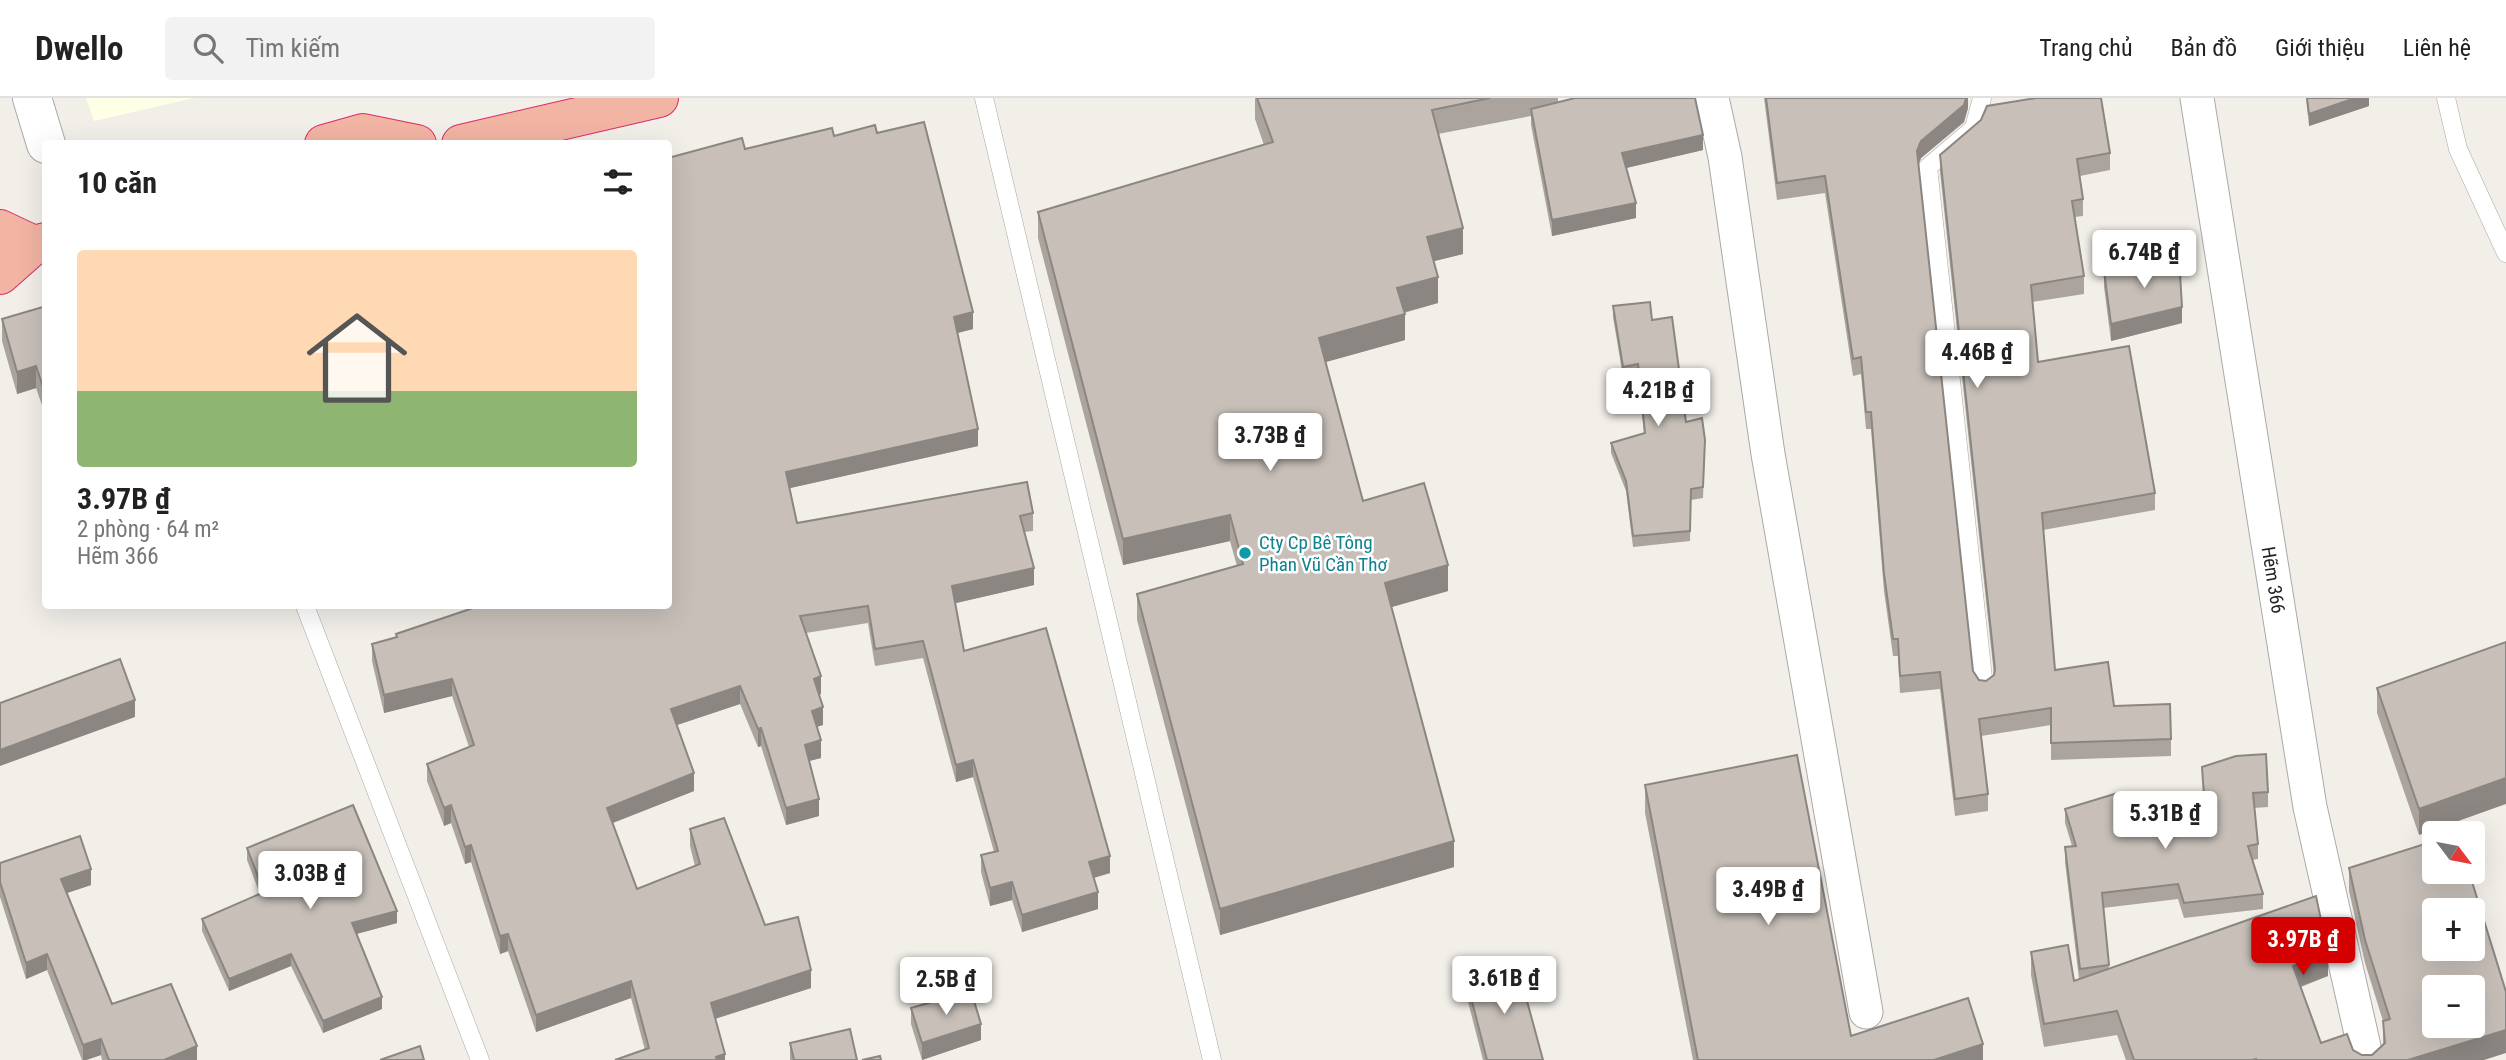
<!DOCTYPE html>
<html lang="vi">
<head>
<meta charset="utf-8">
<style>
	body { margin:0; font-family:"Roboto Condensed",sans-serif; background:#f2f2f2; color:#222; height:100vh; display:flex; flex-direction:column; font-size:26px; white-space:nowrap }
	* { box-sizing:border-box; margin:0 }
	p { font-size:23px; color:#767676 }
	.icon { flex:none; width:38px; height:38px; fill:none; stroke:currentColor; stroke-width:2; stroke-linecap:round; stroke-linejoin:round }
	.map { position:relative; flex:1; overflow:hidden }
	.drawer { position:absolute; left:42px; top:42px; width:630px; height:469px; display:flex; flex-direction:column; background:#fff; border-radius:7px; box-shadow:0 7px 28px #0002 }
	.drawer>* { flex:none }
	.needle { width:46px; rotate:122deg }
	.buttons { position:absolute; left:2422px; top:723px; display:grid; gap:14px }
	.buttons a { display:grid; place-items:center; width:63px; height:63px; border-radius:7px; background:#fff; box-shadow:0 7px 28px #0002; font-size:35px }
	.price { position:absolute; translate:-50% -60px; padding:0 16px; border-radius:7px; background:#fff; color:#222; font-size:23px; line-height:46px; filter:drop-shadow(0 2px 4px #0008) }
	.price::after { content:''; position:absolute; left:50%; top:42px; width:21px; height:16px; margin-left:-10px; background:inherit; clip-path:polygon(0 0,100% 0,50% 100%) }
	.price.current { background:#d40000; color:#fff }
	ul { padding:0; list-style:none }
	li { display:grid; align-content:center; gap:14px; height:371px; padding:0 35px }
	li+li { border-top:2px solid #e0e0e0 }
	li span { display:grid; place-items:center; height:217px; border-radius:7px; color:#555 }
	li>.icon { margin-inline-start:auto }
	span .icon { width:126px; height:126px; fill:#fffc; stroke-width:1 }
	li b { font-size:30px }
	h2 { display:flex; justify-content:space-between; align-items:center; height:84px; padding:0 35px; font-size:30px }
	header { display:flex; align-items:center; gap:42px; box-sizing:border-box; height:98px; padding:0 35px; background:#fff; border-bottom:2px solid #e0e0e0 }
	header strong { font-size:33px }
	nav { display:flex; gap:38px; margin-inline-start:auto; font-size:24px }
	.search { width:490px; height:63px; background:#f2f2f2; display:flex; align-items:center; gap:18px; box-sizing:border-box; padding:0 24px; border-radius:7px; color:#767676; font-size:26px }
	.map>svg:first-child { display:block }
	.education { fill:#ffffe5 }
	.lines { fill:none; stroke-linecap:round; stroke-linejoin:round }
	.service-casing { stroke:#a9a9a9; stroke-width:19 }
	.minor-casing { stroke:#a9a9a9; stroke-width:35 }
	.tertiary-casing { stroke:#a9a9a9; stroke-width:40 }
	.trunk-casing { stroke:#dc2a67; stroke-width:40 }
	.service { stroke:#fff; stroke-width:18 }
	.minor { stroke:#fff; stroke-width:33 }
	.tertiary { stroke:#fff; stroke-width:38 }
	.trunk { stroke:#f2b4a3; stroke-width:38 }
	.wall { fill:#aba49e }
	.shaded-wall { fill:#8b8681 }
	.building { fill:#c7bfb8; stroke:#8b8681; stroke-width:2; fill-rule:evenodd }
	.culture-dot { fill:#0f9aa8; stroke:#fff; stroke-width:2.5 }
	.labels { text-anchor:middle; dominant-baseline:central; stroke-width:5; stroke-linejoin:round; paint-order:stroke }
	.culture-label { font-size:19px; fill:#0d838f; stroke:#fff; text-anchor:start }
	.street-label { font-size:19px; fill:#222; stroke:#fff }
</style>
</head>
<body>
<header>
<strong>Dwello</strong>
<div class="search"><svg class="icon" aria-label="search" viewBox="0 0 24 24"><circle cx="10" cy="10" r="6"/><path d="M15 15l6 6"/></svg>Tìm kiếm</div>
<nav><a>Trang chủ</a><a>Bản đồ</a><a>Giới thiệu</a><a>Liên hệ</a></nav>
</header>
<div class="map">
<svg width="2506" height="962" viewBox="0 0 2506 962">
	<rect width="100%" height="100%" fill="#f2efe9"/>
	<path class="education" d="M 86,0 L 194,0 L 94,23 Z"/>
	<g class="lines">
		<defs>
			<path id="service" d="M 984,0 L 1212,962
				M 1982,0 L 1974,30 L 1928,69 L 1984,589
				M 2446,0 L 2458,51 L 2506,155
				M 305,508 L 480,962"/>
			<g id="minor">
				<path d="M 1712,0 L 1725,59 L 1768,356 L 1866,914"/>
				<path id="s1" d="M 2197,0 L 2310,709 L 2367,962"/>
			</g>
			<path id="tertiary" d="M 32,0 L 46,46"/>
			<path id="trunk" d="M 324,46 L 363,35 L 417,46
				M 461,46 L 659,0
				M 0,131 L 34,147
				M 0,177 L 34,147 L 46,144"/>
		</defs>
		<use href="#service" class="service-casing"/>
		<use href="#minor" class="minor-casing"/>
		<use href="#tertiary" class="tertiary-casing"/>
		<use href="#trunk" class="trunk-casing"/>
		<use href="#service" class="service"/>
		<use href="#minor" class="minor"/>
		<use href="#tertiary" class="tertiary"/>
		<use href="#trunk" class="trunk"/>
	</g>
	<path class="wall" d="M 1255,0 L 1558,0 L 1558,4 L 1703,52 L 1626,70 L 1636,120 L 1552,138 L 1531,27 L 1531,18 L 1438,36 L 1463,156 L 1433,163 L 1438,205 L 1404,215 L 1405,242 L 1325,264 L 1363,403 L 1448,493 L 1391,509 L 1454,769 L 1220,837 L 1137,522 L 1137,496 L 1237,468 L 1230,443 L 1123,467 L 1038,140 L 1038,114 L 1264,47 L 1255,21 Z
		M 1764,0 L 1968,0 L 1968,10 L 1964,24 L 1921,60 L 1918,67 L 1973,573 L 1979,582 L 1986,583 L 1994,577 L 1940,74 L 1940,57 L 2032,0 L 2101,0 L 2110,55 L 2110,72 L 2080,78 L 2083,101 L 2083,118 L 2075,119 L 2084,178 L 2084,196 L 2032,204 L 2038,264 L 2155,395 L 2155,412 L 2043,432 L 2055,572 L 2171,641 L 2171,658 L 2051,662 L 2051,627 L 1981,638 L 1988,696 L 1988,713 L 1955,718 L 1940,591 L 1900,595 L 1898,558 L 1893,558 L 1884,493 L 1871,331 L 1866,331 L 1861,276 L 1853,278 L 1825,95 L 1777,102 Z
		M 2306,0 L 2369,0 L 2369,8 L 2309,28 Z
		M 877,35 L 973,231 L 957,235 L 978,348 L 790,390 L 797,425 L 1033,415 L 1033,433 L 1024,434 L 1034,487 L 955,505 L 964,553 L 1110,775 L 1094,780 L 1098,811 L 1022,834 L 1012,802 L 990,808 L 981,774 L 981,757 L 994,754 L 973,679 L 956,684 L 923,560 L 875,568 L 868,525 L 806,535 L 821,596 L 819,597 L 823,627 L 817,629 L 821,660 L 809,663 L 819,718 L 786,727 L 761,648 L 758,649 L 740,606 L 677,627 L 694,693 L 613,725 L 637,791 L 695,768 L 690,748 L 690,731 L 765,827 L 811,890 L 715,921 L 725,962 L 645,952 L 631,900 L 536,934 L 508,853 L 500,856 L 471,764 L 465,766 L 451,725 L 444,728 L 427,683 L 427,666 L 469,649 L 452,598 L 384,615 L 372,563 L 372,546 L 396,540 L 396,536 L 668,508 L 745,51 L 834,38 Z
		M 2104,173 L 2182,225 L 2111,243 L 2104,189 Z
		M 46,208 L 46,316 L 45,316 L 36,290 L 17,296 L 2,243 L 2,221 Z
		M 1613,208 L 1652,222 L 1686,324 L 1705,352 L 1703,400 L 1691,402 L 1690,443 L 1633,449 L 1626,393 L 1611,355 L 1611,345 L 1644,336 L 1638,277 L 1623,279 L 1613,219 Z
		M 2506,544 L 2419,737 L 2377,615 L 2377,590 Z
		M 2202,669 L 2268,694 L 2268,709 L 2254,710 L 2258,746 L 2258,761 L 2252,762 L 2263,796 L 2263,811 L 2184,820 L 2178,801 L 2103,810 L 2109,871 L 2328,878 L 2301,889 L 2321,945 L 2353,952 L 2362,957 L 2372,957 L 2383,947 L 2383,923 L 2365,865 L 2349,793 L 2349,770 L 2484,962 L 2126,962 L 2117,937 L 2044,949 L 2031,877 L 2031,854 L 2074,883 L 2079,881 L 2065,764 L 2065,749 L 2072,748 L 2065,725 L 2065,711 L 2134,736 L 2205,727 Z
		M 1645,687 L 1851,938 L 1983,962 L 1693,962 L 1645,715 Z
		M 247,750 L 397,825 L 357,836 L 382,911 L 323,935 L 291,868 L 229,893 L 202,833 L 202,821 L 260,796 L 247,762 Z
		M 0,765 L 91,787 L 67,795 L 112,906 L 197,962 L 102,962 L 101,957 L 86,962 L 82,962 L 47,872 L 26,881 L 0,799 Z
		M 1466,880 L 1543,962 L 1483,962 L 1466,896 Z
		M 911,910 L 981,942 L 922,962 L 911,926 Z
		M 790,945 L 857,962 L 790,962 Z"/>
	<path class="shaded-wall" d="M 1966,0 L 1968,0 L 1968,10 L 1964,24 L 1921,60 L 1917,70 L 1917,53 L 1921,43 Z
		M 2355,0 L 2369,0 L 2369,8 L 2309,28 L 2309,16 Z
		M 1703,37 L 1703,52 L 1622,71 L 1622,55 Z
		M 1636,105 L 1636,120 L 1552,138 L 1552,122 Z
		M 1463,130 L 1463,156 L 1427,165 L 1427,139 Z
		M 1438,179 L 1438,205 L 1397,216 L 1397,190 Z
		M 2182,209 L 2182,225 L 2111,243 L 2111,226 Z
		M 973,214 L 973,231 L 954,236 L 954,219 Z
		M 1405,216 L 1405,242 L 1319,266 L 1319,240 Z
		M 36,268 L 36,290 L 17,296 L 17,274 Z
		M 978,331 L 978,348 L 786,391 L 786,374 Z
		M 1230,417 L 1230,443 L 1123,467 L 1123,441 Z
		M 1448,467 L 1448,493 L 1385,511 L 1385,485 Z
		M 1034,470 L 1034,487 L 952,506 L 952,488 Z
		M 821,578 L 821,596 L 814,598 L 814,581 Z
		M 452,581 L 452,598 L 384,615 L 384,597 Z
		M 740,588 L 740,606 L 671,629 L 671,611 Z
		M 135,602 L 135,619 L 0,668 L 0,652 Z
		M 823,609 L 823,627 L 812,630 L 812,613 Z
		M 761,630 L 761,648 L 758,649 L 758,631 Z
		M 821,642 L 821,660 L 805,664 L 805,647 Z
		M 973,662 L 973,679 L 956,684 L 956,667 Z
		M 694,675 L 694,693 L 607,727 L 607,710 Z
		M 2506,680 L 2506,706 L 2419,737 L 2419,711 Z
		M 819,701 L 819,718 L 786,727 L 786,710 Z
		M 451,707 L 451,725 L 444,728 L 444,710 Z
		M 1454,743 L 1454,769 L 1220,837 L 1220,811 Z
		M 471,747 L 471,764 L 465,766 L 465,749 Z
		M 1110,758 L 1110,775 L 1089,781 L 1089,764 Z
		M 91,771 L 91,787 L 61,797 L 61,781 Z
		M 1012,784 L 1012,802 L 990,808 L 990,790 Z
		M 1098,794 L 1098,811 L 1022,834 L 1022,817 Z
		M 397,813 L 397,825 L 352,837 L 352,825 Z
		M 508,836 L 508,853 L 500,856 L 500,838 Z
		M 2328,855 L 2328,878 L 2293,891 L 2293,868 Z
		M 47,856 L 47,872 L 26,881 L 26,865 Z
		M 291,856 L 291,868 L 229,893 L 229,881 Z
		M 811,872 L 811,890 L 711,922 L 711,905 Z
		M 631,883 L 631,900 L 536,934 L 536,917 Z
		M 382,899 L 382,911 L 323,935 L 323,923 Z
		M 981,926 L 981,942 L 922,962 L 922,945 Z
		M 2506,932 L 2506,955 L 2484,962 L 2408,962 Z
		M 101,941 L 101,957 L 86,962 L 83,962 L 83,947 Z
		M 1983,946 L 1983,962 L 1934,962 Z
		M 197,948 L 197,962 L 164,962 Z
		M 725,956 L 725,962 L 716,962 L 716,959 Z"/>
	<path class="building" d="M 1257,0 L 1490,0 L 1432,12 L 1463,130 L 1427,139 L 1438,179 L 1397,190 L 1405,216 L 1319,240 L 1363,403 L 1424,385 L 1448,467 L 1385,485 L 1454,743 L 1220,811 L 1137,496 L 1243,466 L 1230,417 L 1123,441 L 1038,114 L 1273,44 Z
		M 1575,0 L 1695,0 L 1703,37 L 1622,55 L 1636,105 L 1552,122 L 1531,11 Z
		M 1766,0 L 1966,0 L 1964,7 L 1921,43 L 1917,53 L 1973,573 L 1979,582 L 1986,583 L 1994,577 L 1995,571 L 1940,57 L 1981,22 L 1987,8 L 2036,0 L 2101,0 L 2110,55 L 2077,61 L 2083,101 L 2072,103 L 2084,178 L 2031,187 L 2038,264 L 2129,248 L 2155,395 L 2042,415 L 2055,572 L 2108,564 L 2114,608 L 2170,606 L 2171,641 L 2051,645 L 2051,610 L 1979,621 L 1988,696 L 1955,701 L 1940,574 L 1900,578 L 1898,541 L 1893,541 L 1884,476 L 1871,314 L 1866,314 L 1861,259 L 1853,261 L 1825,78 L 1777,85 Z
		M 2307,0 L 2355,0 L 2309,16 Z
		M 924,24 L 973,214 L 954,219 L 978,331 L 786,374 L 797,425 L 1027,384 L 1033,415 L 1020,418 L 1034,470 L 952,488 L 964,553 L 1046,530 L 1110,758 L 1089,764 L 1098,794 L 1022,817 L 1012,784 L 990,790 L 981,757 L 998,753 L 973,662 L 956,667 L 923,543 L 875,551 L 868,508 L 800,518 L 821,578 L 814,581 L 823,609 L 812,613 L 821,642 L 805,647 L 819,701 L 786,710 L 761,630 L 758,631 L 740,588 L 671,611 L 694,675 L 607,710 L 637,791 L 700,766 L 690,731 L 724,720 L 765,827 L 798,819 L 811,872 L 711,905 L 725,956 L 716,959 L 717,962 L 615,962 L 649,950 L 631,883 L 536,917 L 508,836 L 500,838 L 471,747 L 465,749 L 451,707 L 444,710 L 427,666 L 474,647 L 452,581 L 384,597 L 372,546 L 397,539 L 396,536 L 479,508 L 668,508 L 668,60 L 742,40 L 745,51 L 832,30 L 834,38 L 875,27 L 877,35 Z
		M 2179,159 L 2182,209 L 2111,226 L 2104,173 Z
		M 1650,204 L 1652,222 L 1672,219 L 1686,324 L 1702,320 L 1705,342 L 1703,389 L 1691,391 L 1690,433 L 1633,438 L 1626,383 L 1611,345 L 1645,335 L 1638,266 L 1623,269 L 1613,208 Z
		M 46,208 L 46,295 L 45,295 L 36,268 L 17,274 L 2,221 Z
		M 2506,544 L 2506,680 L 2419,711 L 2377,590 Z
		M 120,561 L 135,602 L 0,652 L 0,605 Z
		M 2266,656 L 2268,694 L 2253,695 L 2258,746 L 2248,748 L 2263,796 L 2184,805 L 2178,786 L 2102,795 L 2109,867 L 2080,871 L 2065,749 L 2076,748 L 2065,711 L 2121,694 L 2134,736 L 2206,727 L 2202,669 L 2236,658 Z
		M 1797,657 L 1851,938 L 1968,900 L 1983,946 L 1934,962 L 1698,962 L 1645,687 Z
		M 353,707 L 397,813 L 352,825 L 382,899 L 323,923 L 291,856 L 229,881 L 202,821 L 264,794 L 247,750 Z
		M 80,738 L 91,771 L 61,781 L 112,906 L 171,886 L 197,948 L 164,962 L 109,962 L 101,941 L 83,947 L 47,856 L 26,865 L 0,784 L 0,765 Z
		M 2434,743 L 2434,774 L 2469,774 L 2506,894 L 2506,932 L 2408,962 L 2256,962 L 2256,961 L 2252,962 L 2134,962 L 2117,913 L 2044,926 L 2031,854 L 2068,847 L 2074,883 L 2316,798 L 2328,855 L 2293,868 L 2321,945 L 2347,936 L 2353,952 L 2362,957 L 2372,957 L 2385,945 L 2383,923 L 2390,921 L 2365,842 L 2349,770 ZM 2434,812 L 2473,812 L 2473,850 L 2434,850 ZM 2434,889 L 2473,889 L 2473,928 L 2434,928 Z
		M 1517,866 L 1543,962 L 1487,962 L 1466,880 Z
		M 971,893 L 981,926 L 922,945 L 911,910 Z
		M 850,931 L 857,962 L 794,962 L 790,945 Z
		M 420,948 L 424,962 L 380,962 Z
		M 880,958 L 881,962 L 862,962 Z"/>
	<circle class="culture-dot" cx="1245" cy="455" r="7"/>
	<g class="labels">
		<g class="culture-label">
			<text x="1259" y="444">Cty Cp Bê Tông<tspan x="1259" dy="22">Phan Vũ Cần Thơ</tspan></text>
		</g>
		<g class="street-label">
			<text stroke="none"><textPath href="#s1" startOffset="488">Hẽm 366</textPath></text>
		</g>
	</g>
</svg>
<div class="buttons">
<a><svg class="needle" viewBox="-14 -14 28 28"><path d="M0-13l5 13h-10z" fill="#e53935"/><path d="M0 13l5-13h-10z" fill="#767676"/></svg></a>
<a>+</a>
<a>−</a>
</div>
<b class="price" style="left:2144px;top:192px">6.74B ₫</b>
<b class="price" style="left:1977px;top:292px">4.46B ₫</b>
<b class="price" style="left:1658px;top:330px">4.21B ₫</b>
<b class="price" style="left:1270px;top:375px">3.73B ₫</b>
<b class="price" style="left:2165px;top:753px">5.31B ₫</b>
<b class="price" style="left:310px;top:813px">3.03B ₫</b>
<b class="price" style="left:1768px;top:829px">3.49B ₫</b>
<b class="price current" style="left:2303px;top:879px">3.97B ₫</b>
<b class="price" style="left:1504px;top:918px">3.61B ₫</b>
<b class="price" style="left:946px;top:919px">2.5B ₫</b>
<section class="drawer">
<h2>10 căn<svg class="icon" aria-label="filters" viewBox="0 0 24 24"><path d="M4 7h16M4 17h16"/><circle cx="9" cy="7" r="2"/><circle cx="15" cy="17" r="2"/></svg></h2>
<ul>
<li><span style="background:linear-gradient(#ffd9b3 65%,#8fb573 0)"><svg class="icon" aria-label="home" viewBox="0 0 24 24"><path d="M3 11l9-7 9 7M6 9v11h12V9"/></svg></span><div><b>3.97B ₫</b><p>2 phòng · 64 m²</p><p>Hẽm 366</p></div></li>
</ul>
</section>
</div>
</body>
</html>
